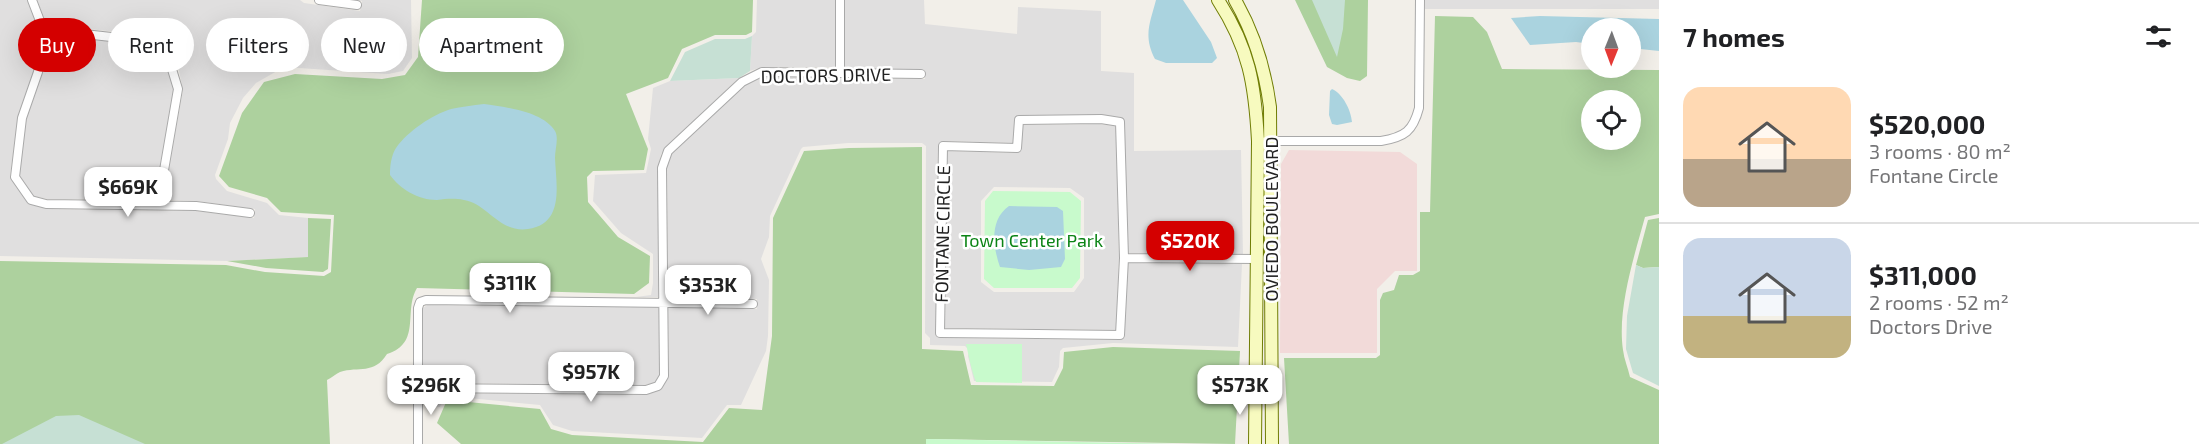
<!DOCTYPE html>
<html lang="en">
<head>
<meta charset="utf-8">
<style>
	body { margin:0; font-family:"Exo 2",sans-serif; background:#f2f2f2; color:#202124; height:100vh; display:flex; flex-direction:column; font-size:22px; white-space:nowrap }
	* { box-sizing:border-box; margin:0 }
	p { font-size:20px; color:#757577 }
	.icon { flex:none; width:33px; height:33px; fill:none; stroke:currentColor; stroke-width:2; stroke-linecap:round; stroke-linejoin:round }
	.map { position:relative; flex:1; overflow:hidden }
	.side { display:flex; flex-direction:column; background:#fff; width:540px }
	.side>* { flex:none }
	.guide { position:absolute; left:18px; top:18px; width:570px; height:54px; display:flex; gap:12px }
	.needle { width:39px; rotate:181deg }
	.buttons { position:absolute; left:1581px; top:18px; display:grid; gap:12px }
	.buttons a { display:grid; place-items:center; width:60px; height:60px; border-radius:50%; background:#fff; box-shadow:0 6px 24px #0002; font-size:30px }
	.price { position:absolute; translate:-50% -51px; padding:0 14px; border-radius:12px; background:#fff; color:#222; font-size:20px; line-height:39px; filter:drop-shadow(0 2px 3px #0008) }
	.price::after { content:''; position:absolute; left:50%; top:36px; width:18px; height:14px; margin-left:-9px; background:inherit; clip-path:polygon(0 0,100% 0,50% 100%) }
	.price.on { background:#d40000; color:#fff }
	ul { padding:0; list-style:none }
	li { display:flex; align-items:center; gap:18px; height:150px; padding:0 24px }
	li+li { border-top:2px solid #e0e0e0 }
	li span { display:grid; place-items:center; flex:none; width:168px; height:120px; border-radius:18px; color:#555 }
	li>.icon { margin-inline-start:auto }
	span .icon { width:72px; height:72px; fill:#fffc; stroke-width:1 }
	li b { font-size:26px }
	h2 { display:flex; justify-content:space-between; align-items:center; height:72px; padding:0 24px; font-size:26px }
	.pill { padding:0 21px; border-radius:27px; background:#fff; box-shadow:0 6px 24px #0002; font-size:21px; line-height:54px }
	.pill.on { background:#d40000; color:#fff }
	main { display:flex; flex:1; min-height:0 }
	.map>svg:first-child { display:block }
	.residential { fill:#e0dfdf; fill-rule:evenodd }
	.commercial { fill:#f2dad9 }
	.forest { fill:#add19e; fill-rule:evenodd }
	.wetland { fill:#c6e0d4 }
	.park { fill:#c8facc }
	.water { fill:#aad3df }
	.lines { fill:none; stroke-linecap:round; stroke-linejoin:round }
	.street-casing { stroke:#a9a9a9; stroke-width:10 }
	.secondary-casing { stroke:#707d05; stroke-width:14 }
	.street { stroke:#fff; stroke-width:8 }
	.secondary { stroke:#f7fabf; stroke-width:12 }
	.labels { text-anchor:middle; dominant-baseline:central; stroke-width:5; stroke-linejoin:round; paint-order:stroke }
	.street-label { font-size:18px; fill:#222; stroke:#fff }
	.park-label { font-size:18px; fill:#0c8416; stroke:#fff }
</style>
</head>
<body>
<main>
<div class="map">
<svg width="1659" height="444" viewBox="0 0 1659 444">
	<rect width="100%" height="100%" fill="#f2efe9"/>
	<path class="residential" d="M 0,0 L 27,0 L 41,34 L 34,71 L 18,117 L 10,176 L 28,203 L 46,209 L 196,211 L 254,218 L 255,209 L 197,201 L 163,200 L 183,90 L 179,71 L 168,41 L 165,38 L 148,35 L 58,26 L 48,28 L 37,0 L 300,0 L 304,3 L 360,11 L 362,1 L 354,0 L 411,0 L 412,58 L 403,71 L 388,74 L 284,67 L 256,83 L 243,98 L 230,123 L 228,139 L 215,175 L 216,179 L 227,191 L 267,203 L 279,215 L 308,218 L 309,257 L 227,261 L 0,256 Z
		M 757,0 L 836,0 L 836,67 L 762,67 L 750,71 L 752,36 L 756,32 Z
		M 845,0 L 924,0 L 925,24 L 1017,34 L 1018,7 L 1101,11 L 1101,71 L 1134,73 L 1134,151 L 1241,150 L 1243,254 L 1128,253 L 1124,122 L 1120,117 L 1101,115 L 1019,115 L 1015,120 L 1013,143 L 943,141 L 938,146 L 936,333 L 940,338 L 1120,340 L 1124,335 L 1127,263 L 1242,264 L 1238,347 L 1113,343 L 1063,348 L 1060,351 L 1059,367 L 1052,382 L 974,381 L 968,356 L 969,350 L 965,346 L 930,345 L 930,338 L 925,333 L 926,146 L 922,143 L 848,143 L 803,147 L 801,149 L 770,216 L 769,237 L 761,259 L 769,280 L 768,336 L 766,351 L 741,405 L 727,405 L 702,438 L 572,431 L 553,425 L 540,405 L 447,396 L 444,397 L 440,407 L 434,407 L 434,393 L 646,395 L 662,388 L 669,376 L 668,307 L 757,309 L 757,299 L 668,297 L 667,163 L 671,154 L 744,86 L 762,77 L 925,79 L 925,70 L 844,68 Z
		M 1425,0 L 1659,0 L 1659,9 L 1425,9 Z
		M 58,36 L 161,47 L 174,89 L 155,200 L 47,199 L 33,196 L 19,175 L 26,119 L 42,73 L 49,38 Z
		M 739,78 L 666,147 L 661,154 L 658,168 L 660,297 L 636,297 L 651,295 L 653,283 L 653,254 L 621,233 L 593,201 L 595,175 L 646,173 L 651,149 L 648,139 L 653,88 L 670,81 Z
		M 1100,124 L 1116,126 L 1119,258 L 1116,330 L 945,328 L 947,151 L 1017,153 L 1021,148 L 1023,125 ZM 994,187 L 1070,188 L 1084,198 L 1084,278 L 1074,292 L 994,292 L 981,282 L 981,201 Z
		M 427,305 L 660,307 L 660,374 L 656,382 L 645,385 L 433,383 L 421,367 L 422,309 Z"/>
	<path class="commercial" d="M 1289,150 L 1400,152 L 1417,164 L 1417,271 L 1395,271 L 1377,289 L 1377,353 L 1280,353 L 1281,164 Z"/>
	<path class="forest" d="M 422,0 L 753,0 L 752,32 L 746,35 L 715,35 L 682,49 L 668,78 L 626,94 L 648,149 L 644,170 L 593,171 L 587,177 L 588,202 L 618,237 L 650,256 L 649,283 L 634,294 L 417,288 C 403,311 422,343 387,354 C 374,375 359,366 340,372 C 336,374 331,378 327,380 L 330,444 L 0,444 L 0,261 L 226,265 L 265,272 L 324,276 L 331,272 L 334,215 L 281,212 L 267,198 L 229,187 L 219,176 L 242,113 L 264,82 L 295,74 L 382,79 L 405,75 L 418,57 Z
		M 1295,0 L 1368,0 L 1367,76 L 1360,81 L 1347,78 L 1327,67 Z
		M 1435,16 L 1473,17 L 1487,32 L 1502,69 L 1659,70 L 1659,214 L 1645,217 C 1634,257 1617,309 1623,350 C 1624,359 1628,368 1630,377 L 1659,390 L 1659,444 L 1289,444 L 1284,358 L 1376,358 L 1380,355 L 1380,300 L 1383,293 L 1394,290 L 1399,275 L 1413,275 L 1420,271 L 1420,212 L 1430,212 ZM 1592,100 L 1630,100 L 1630,140 L 1592,140 Z
		M 922,147 L 922,349 L 963,351 L 971,385 L 1054,386 L 1063,368 L 1064,352 L 1113,347 L 1240,351 L 1235,444 L 927,439 L 926,444 L 461,444 L 437,423 L 447,400 L 540,409 L 551,429 L 572,435 L 703,442 L 729,408 L 762,410 L 772,336 L 773,218 L 804,151 L 849,148 Z
		M 308,218 L 331,219 L 328,269 L 323,272 L 266,268 L 227,261 L 308,257 Z
		M 1659,218 L 1659,267 L 1643,268 L 1636,265 L 1648,220 Z"/>
	<path class="wetland" d="M 1312,0 L 1345,0 L 1343,29 L 1337,57 Z
		M 752,36 L 750,71 L 739,78 L 670,81 L 685,52 L 715,39 L 745,39 Z
		M 1636,265 L 1643,268 L 1659,267 L 1659,386 L 1633,373 L 1626,349 L 1627,316 Z
		M 79,415 L 145,444 L 2,444 L 56,416 Z"/>
	<path class="park" d="M 993,191 L 1070,192 L 1081,201 L 1080,278 L 1072,288 L 994,288 L 984,279 L 985,201 Z
		M 966,344 L 1022,344 L 1022,383 L 976,382 C 971,369 969,357 966,344 Z
		M 926,439 L 1179,444 L 926,444 Z"/>
	<path class="water" d="M 1156,0 L 1183,0 L 1211,42 L 1217,58 L 1212,63 L 1166,63 L 1155,59 C 1143,36 1150,23 1156,0 Z
		M 1540,16 L 1659,19 L 1659,51 L 1631,48 L 1630,28 L 1592,28 L 1591,44 L 1576,42 L 1530,45 L 1511,18 Z
		M 1332,89 C 1343,94 1351,110 1352,122 L 1337,125 L 1332,124 L 1329,115 L 1330,91 Z
		M 484,104 C 504,107 543,111 555,131 C 559,138 555,149 555,158 C 556,184 565,224 528,229 C 499,233 488,204 464,200 C 454,198 446,199 437,200 C 418,200 400,189 390,175 C 390,166 391,156 396,148 C 408,131 432,115 451,109 C 461,107 473,105 484,104 Z
		M 1009,206 L 1057,207 L 1063,211 L 1065,259 L 1061,267 L 1029,270 L 1000,267 C 993,247 989,220 1009,206 Z"/>
	<g class="lines">
		<defs>
			<path id="street" d="M 32,0 L 45,34 L 38,72 L 22,118 L 15,177 L 31,200 L 46,204 L 196,206 L 250,213
				M 319,0 L 357,5
				M 45,34 L 58,31 L 164,43 L 178,89 L 158,205
				M 840,72 L 840,0
				M 1101,119 L 1120,122 L 1124,258 L 1120,335 L 940,333 L 943,146 L 1017,148 L 1019,120 Z
				M 1266,141 L 1381,141 C 1405,137 1413,131 1419,108 L 1420,0
				M 1124,258 L 1256,259
				M 417,388 L 646,390 L 658,386 L 664,376 L 662,168 L 668,151 L 742,82 L 762,72 L 921,74
				M 418,444 L 418,308 L 420,302 L 426,300 L 753,304"/>
			<path id="secondary" d="M 1218,0 C 1249,48 1255,84 1258,141 L 1255,444
				M 1235,0 C 1254,33 1265,69 1270,107 L 1272,444"/>
		</defs>
		<use href="#street" class="street-casing"/>
		<use href="#secondary" class="secondary-casing"/>
		<use href="#street" class="street"/>
		<use href="#secondary" class="secondary"/>
	</g>
	<g class="labels">
		<g class="street-label">
			<text transform="translate(826 75) rotate(-1)">DOCTORS DRIVE</text>
			<text transform="translate(1271 219) rotate(-90)">OVIEDO BOULEVARD</text>
			<text transform="translate(942 234) rotate(-89)">FONTANE CIRCLE</text>
		</g>
		<g class="park-label">
			<text x="1032" y="240">Town Center Park</text>
		</g>
	</g>
</svg>
<div class="buttons">
<a><svg class="needle" viewBox="-14 -14 28 28"><path d="M0-13l5 13h-10z" fill="#e53935"/><path d="M0 13l5-13h-10z" fill="#757577"/></svg></a>
<a><svg class="icon" aria-label="locate" viewBox="0 0 24 24"><circle cx="12" cy="12" r="6"/><path d="M12 2v4M12 18v4M2 12h4M18 12h4"/></svg></a>
</div>
<b class="price" style="left:128px;top:218px">$669K</b>
<b class="price on" style="left:1190px;top:272px">$520K</b>
<b class="price" style="left:510px;top:314px">$311K</b>
<b class="price" style="left:708px;top:316px">$353K</b>
<b class="price" style="left:591px;top:403px">$957K</b>
<b class="price" style="left:431px;top:416px">$296K</b>
<b class="price" style="left:1240px;top:416px">$573K</b>
<div class="guide">
<a class="pill on">Buy</a>
<a class="pill">Rent</a>
<a class="pill">Filters</a>
<a class="pill">New</a>
<a class="pill">Apartment</a>
</div>
</div>
<section class="side">
<h2>7 homes<svg class="icon" aria-label="filters" viewBox="0 0 24 24"><path d="M4 7h16M4 17h16"/><circle cx="9" cy="7" r="2"/><circle cx="15" cy="17" r="2"/></svg></h2>
<ul>
<li><span style="background:linear-gradient(#ffd9b3 60%,#b9a48a 0)"><svg class="icon" aria-label="home" viewBox="0 0 24 24"><path d="M3 11l9-7 9 7M6 9v11h12V9"/></svg></span><div><b>$520,000</b><p>3 rooms · 80 m²</p><p>Fontane Circle</p></div></li>
<li><span style="background:linear-gradient(#c9d6e8 65%,#c2b280 0)"><svg class="icon" aria-label="home" viewBox="0 0 24 24"><path d="M3 11l9-7 9 7M6 9v11h12V9"/></svg></span><div><b>$311,000</b><p>2 rooms · 52 m²</p><p>Doctors Drive</p></div></li>
</ul>
</section>
</main>
</body>
</html>
